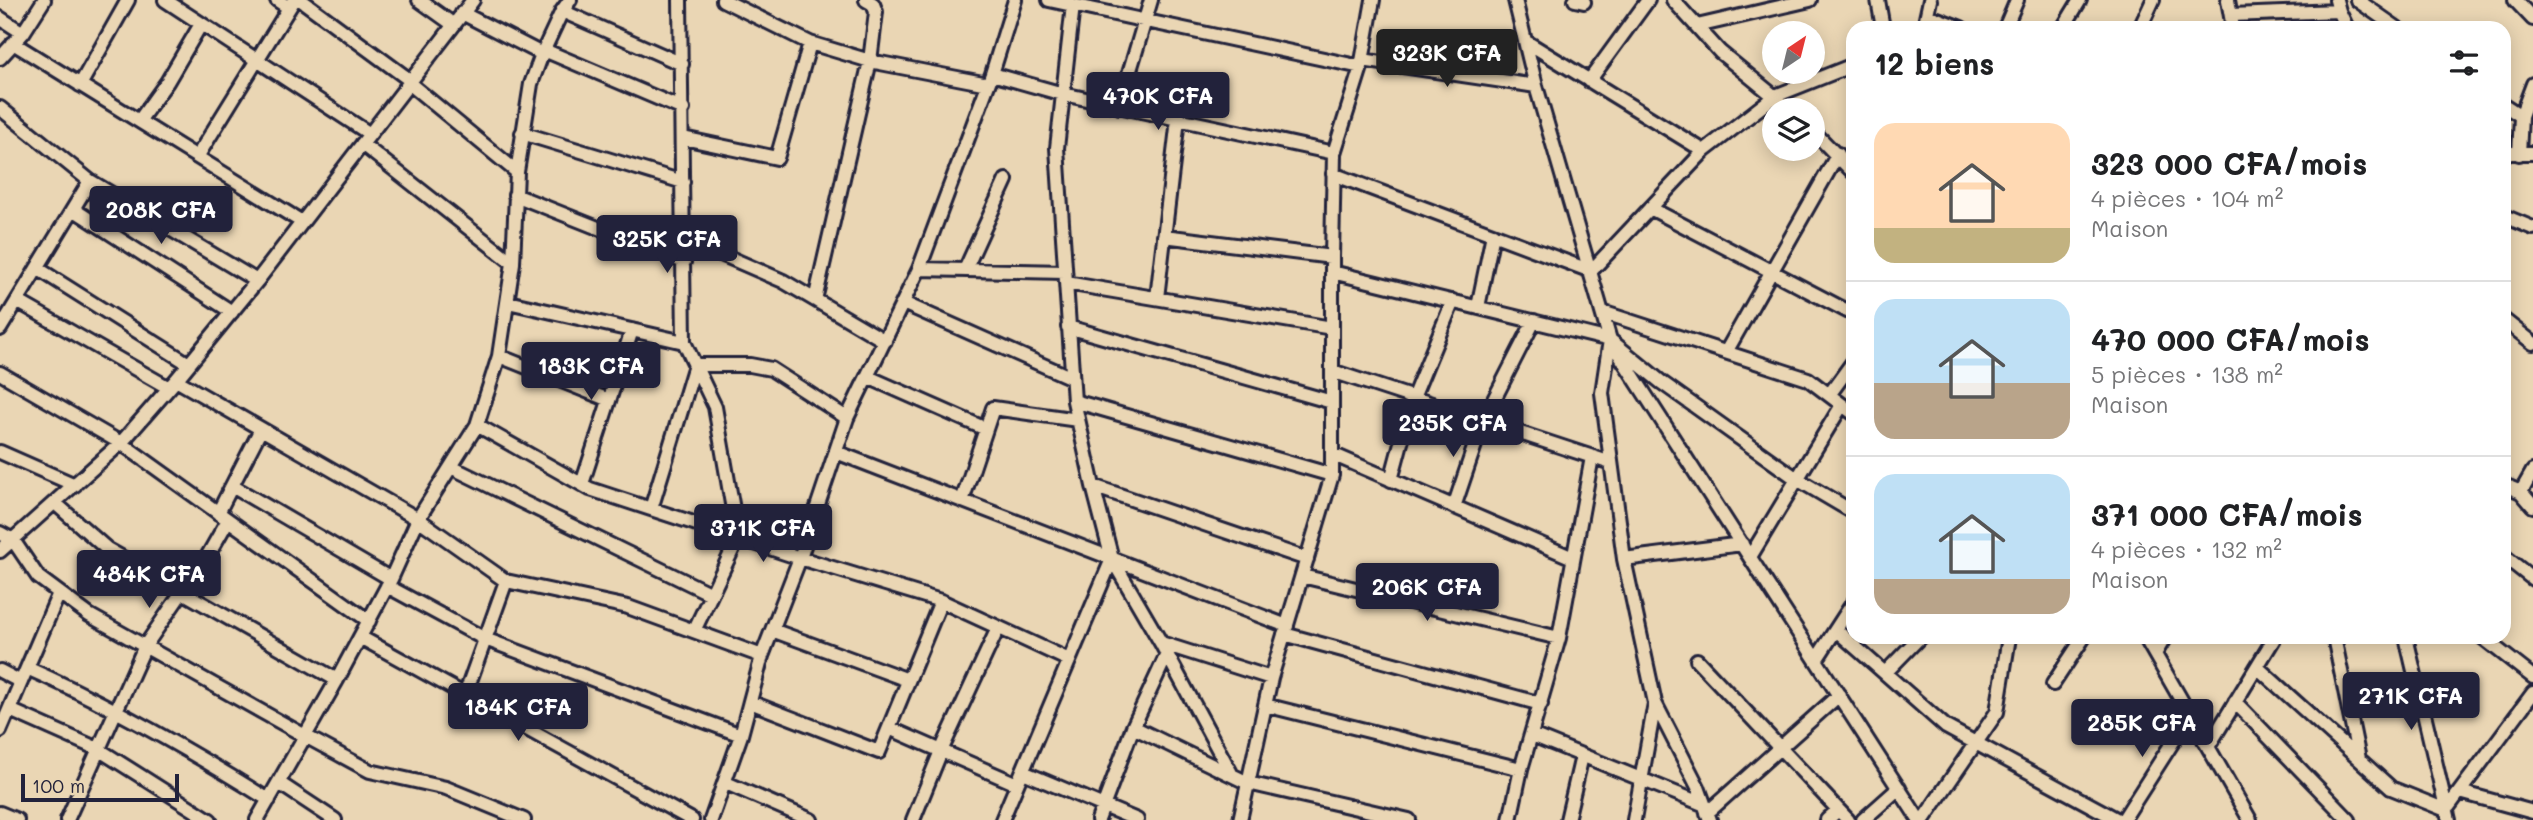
<!DOCTYPE html>
<html lang="fr">
<head>
<meta charset="utf-8">
<style>
	body { margin:0; font-family:Mali,sans-serif; background:#f6f6f6; color:#202124; height:100vh; display:flex; flex-direction:column; font-size:26px; white-space:nowrap }
	* { box-sizing:border-box; margin:0 }
	p { font-size:23px; color:#757577 }
	.icon { flex:none; width:38px; height:38px; fill:none; stroke:currentColor; stroke-width:2; stroke-linecap:round; stroke-linejoin:round }
	.map { position:relative; flex:1; overflow:hidden }
	.panel { position:absolute; left:1846px; top:21px; width:665px; height:623px; display:flex; flex-direction:column; background:#fff; border-radius:21px; box-shadow:0 4px 18px #0003 }
	.panel>* { flex:none }
	.needle { width:46px; rotate:35deg }
	.fabs { position:absolute; left:1762px; top:21px; display:grid; gap:14px }
	.fabs a { display:grid; place-items:center; width:63px; height:63px; border-radius:50%; background:#fff; box-shadow:0 4px 18px #0003; font-size:35px }
	.scale { position:absolute; left:21px; bottom:18px; width:158px; box-sizing:border-box; padding-left:7px; border:4px solid #22223b; border-top:0; font-size:19px; line-height:24px; white-space:nowrap; color:#22223b; -webkit-text-stroke:5px #ead6b4; paint-order:stroke }
	.price { position:absolute; translate:-50% -60px; padding:0 16px; border-radius:7px; background:#22223b; color:#fff; font-size:23px; line-height:46px; filter:drop-shadow(0 2px 4px #0008) }
	.price::after { content:''; position:absolute; left:50%; top:42px; width:21px; height:16px; margin-left:-10px; background:inherit; clip-path:polygon(0 0,100% 0,50% 100%) }
	.price.current { background:#222; color:#fff }
	ul { padding:0; list-style:none }
	li { display:flex; align-items:center; gap:21px; height:175px; padding:0 28px }
	li+li { border-top:2px solid #e0e0e0 }
	li span { display:grid; place-items:center; flex:none; width:196px; height:140px; border-radius:21px; color:#555 }
	li>.icon { margin-inline-start:auto }
	span .icon { width:84px; height:84px; fill:#fffc; stroke-width:1 }
	li b { font-size:30px }
	h2 { display:flex; justify-content:space-between; align-items:center; height:84px; padding:0 28px; font-size:30px }
	.map>svg:first-child { display:block }
	.lines { fill:none; stroke-linecap:round; stroke-linejoin:round }
	.minor-casing { stroke:#22223b; stroke-width:18 }
	.minor { stroke:#ead6b4; stroke-width:12 }
</style>
</head>
<body>
<div class="map">
<svg width="2533" height="820" viewBox="0 0 2533 820">
	<rect width="100%" height="100%" fill="#ead6b4"/>
	<filter id="ink" filterUnits="userSpaceOnUse"><feTurbulence type="fractalNoise" baseFrequency=".0143" numOctaves="2"/><feDisplacementMap in="SourceGraphic" scale="14" xChannelSelector="R" yChannelSelector="G"/><feConvolveMatrix kernelMatrix="1 2 1 2 8 2 1 2 1" color-interpolation-filters="sRGB"/></filter>
	<g filter="url(#ink)">
		<g class="lines">
			<defs>
				<path id="minor" d="M 165,0 L 370,134
					M 277,0 L 289,8
					M 301,0 L 411,81
					M 419,0 L 454,25
					M 680,0 L 684,342 L 715,407 L 738,538 L 694,631
					M 723,0 L 810,43 L 870,61 L 988,84
					M 1049,0 L 1361,67
					M 1515,0 L 1536,86 L 1610,340 L 1919,820
					M 1575,0 L 1584,2
					M 1673,0 L 1720,52 L 1791,110
					M 1878,0 L 1883,28
					M 2228,0 L 2233,28
					M 2336,0 L 2339,11 L 2347,28
					M 2357,0 L 2397,28
					M 2515,0 L 2533,19
					M 1073,5 L 1057,148 L 1074,401 L 1093,486 L 1112,559 L 1161,643 L 1232,775
					M 562,11 L 682,64
					M 462,13 L 542,54
					M 1927,15 L 1961,28
					M 2231,15 L 2339,11
					M 0,18 L 23,33
					M 1697,26 L 1810,0
					M 1924,28 L 1930,0
					M 2005,28 L 2017,0
					M 2063,28 L 2080,0
					M 2140,28 L 2153,0
					M 1525,41 L 1704,151
					M 13,43 L 302,222
					M 544,50 L 683,109
					M 0,58 L 23,33 L 44,0
					M 1362,60 L 1536,86
					M 992,74 L 1063,94 L 1334,153
					M 1589,81 L 1648,0
					M 409,83 L 517,172
					M 80,85 L 128,0
					M 2504,105 L 2521,116
					M 1119,107 L 1151,0
					M 0,108 L 90,181 L 257,281
					M 139,121 L 167,82 L 201,24
					M 1813,131 L 1853,172
					M 522,133 L 683,182
					M 683,138 L 777,158 L 810,43
					M 362,144 L 513,263
					M 2504,153 L 2533,153
					M 2519,154 L 2521,116 L 2533,84
					M 197,157 L 294,0
					M 1333,174 L 1591,271 L 1704,151 L 1775,96 L 1853,65
					M 515,195 L 684,262
					M 1650,208 L 1853,314
					M 73,209 L 232,312
					M 2504,216 L 2533,228
					M 1164,236 L 1332,257
					M 684,238 L 783,281 L 885,341
					M 37,268 L 189,364
					M 919,269 L 1065,272
					M 965,270 L 1006,180
					M 1332,272 L 1610,340 L 1661,382 L 1797,479 L 1853,512
					M 1066,283 L 1332,328
					M 1157,298 L 1178,119
					M 815,300 L 870,61 L 876,12 L 873,4 L 866,0
					M 17,301 L 169,388
					M 508,302 L 684,342
					M 903,303 L 1072,378
					M 1478,307 L 1493,234
					M 1602,312 L 1808,379 L 1853,413
					M 2504,320 L 2533,343
					M 1068,327 L 1332,402
					M 0,329 L 90,181
					M 1610,340 L 1602,393 L 1624,559 L 1655,703 L 1698,787 L 1710,820
					M 1726,352 L 1838,154
					M 499,356 L 609,400
					M 1332,371 L 1611,463
					M 0,373 L 121,443 L 369,621
					M 868,377 L 986,429
					M 176,380 L 418,519 L 506,581 L 628,607 L 762,656
					M 1829,395 L 1853,362
					M 1074,401 L 1332,475
					M 477,425 L 590,489 L 800,558 L 941,601 L 1069,660
					M 0,452 L 75,485
					M 836,452 L 1287,626
					M 1332,454 L 1573,558
					M 451,467 L 711,594
					M 1391,480 L 1413,398 L 1453,301
					M 582,484 L 632,330
					M 2504,485 L 2521,492 L 2533,506
					M 232,486 L 391,579
					M 1093,486 L 1307,559
					M 2521,492 L 2533,471
					M 962,501 L 993,408 L 1078,420
					M 55,503 L 107,549 L 337,680
					M 1454,507 L 1483,421 L 1534,321
					M 651,509 L 695,365 L 750,365 L 771,369 L 847,418
					M 218,513 L 261,429
					M 0,533 L 13,540 L 38,577 L 89,615 L 307,737 L 370,771 L 446,788 L 524,820
					M 0,551 L 121,443 L 176,380 L 257,281 L 473,0
					M 2504,556 L 2533,579
					M 1750,557 L 1842,405
					M 1624,559 L 1742,544
					M 1302,576 L 1559,638
					M 387,586 L 485,639 L 741,735
					M 186,594 L 228,520
					M 772,630 L 908,680
					M 1836,630 L 1946,727 L 2118,820
					M 1284,634 L 1541,704
					M 360,637 L 692,820
					M 2145,637 L 2250,820
					M 2334,637 L 2359,759
					M 2406,637 L 2449,820
					M 2482,637 L 2533,677
					M 1161,643 L 1271,678
					M 2155,654 L 2165,637
					M 1697,660 L 1848,820
					M 1816,660 L 1853,603
					M 2257,667 L 2391,788 L 2446,810 L 2533,693
					M 27,668 C 111,705 191,751 269,800
					M 0,671 L 21,682
					M 1885,673 L 1920,637
					M 2053,684 L 2084,637
					M 465,695 L 506,581
					M 750,702 L 879,752 L 941,601
					M 2235,702 L 2349,820
					M 1265,705 L 1521,769
					M 10,710 L 98,749 L 210,820
					M 1133,727 L 1248,783 L 1409,820
					M 889,728 L 1017,784
					M 0,731 L 59,593
					M 1532,735 L 1705,805
					M 2208,747 L 2275,637
					M 1023,772 L 1137,820
					M 279,783 L 335,820
					M 726,783 L 811,820
					M 2460,792 L 2533,812
					M 0,813 L 17,820
					M 1707,813 L 1839,695
					M 67,820 L 145,646 L 182,592
					M 257,820 L 337,680 L 391,579 L 418,519 L 477,425 L 499,356 L 513,263 L 517,172 L 531,84 L 542,54 L 562,11 L 570,0
					M 711,820 L 741,735 L 762,656 L 800,558 L 847,418 L 919,269 L 992,74 L 1015,0
					M 913,820 L 941,751 L 998,628
					M 1002,820 L 1112,559
					M 1098,820 L 1133,727 L 1167,654
					M 1240,820 L 1271,678 L 1332,475 L 1332,257 L 1334,153 L 1361,67 L 1373,0
					M 1510,820 L 1521,769 L 1559,638 L 1592,457
					M 1567,820 L 1582,756
					M 1634,820 L 1655,703
					M 1827,820 L 1838,810
					M 1863,820 L 1899,788
					M 1923,820 L 1997,712 L 2009,637
					M 2123,820 L 2190,715"/>
			</defs>
			<use href="#minor" class="minor-casing"/>
			<use href="#minor" class="minor"/>
		</g>
	</g>
</svg>
<div class="fabs">
<a><svg class="needle" viewBox="-14 -14 28 28"><path d="M0-13l5 13h-10z" fill="#e53935"/><path d="M0 13l5-13h-10z" fill="#757577"/></svg></a>
<a><svg class="icon" aria-label="layers" viewBox="0 0 24 24"><path d="M12 4l9 5-9 5-9-5zM3 14l9 5 9-5"/></svg></a>
</div>
<div class="scale">100 m</div>
<b class="price current" style="left:1447px;top:89px">323K CFA</b>
<b class="price" style="left:1158px;top:132px">470K CFA</b>
<b class="price" style="left:161px;top:246px">208K CFA</b>
<b class="price" style="left:667px;top:275px">325K CFA</b>
<b class="price" style="left:591px;top:402px">183K CFA</b>
<b class="price" style="left:1453px;top:459px">235K CFA</b>
<b class="price" style="left:763px;top:564px">371K CFA</b>
<b class="price" style="left:149px;top:610px">484K CFA</b>
<b class="price" style="left:1427px;top:623px">206K CFA</b>
<b class="price" style="left:2411px;top:732px">271K CFA</b>
<b class="price" style="left:518px;top:743px">184K CFA</b>
<b class="price" style="left:2142px;top:759px">285K CFA</b>
<section class="panel">
<h2>12 biens<svg class="icon" aria-label="filters" viewBox="0 0 24 24"><path d="M4 7h16M4 17h16"/><circle cx="9" cy="7" r="2"/><circle cx="15" cy="17" r="2"/></svg></h2>
<ul>
<li><span style="background:linear-gradient(#ffd9b3 75%,#c2b280 0)"><svg class="icon" aria-label="home" viewBox="0 0 24 24"><path d="M3 11l9-7 9 7M6 9v11h12V9"/></svg></span><div><b>323 000 CFA/mois</b><p>4 pièces · 104 m²</p><p>Maison</p></div></li>
<li><span style="background:linear-gradient(#bfe0f5 60%,#b9a48a 0)"><svg class="icon" aria-label="home" viewBox="0 0 24 24"><path d="M3 11l9-7 9 7M6 9v11h12V9"/></svg></span><div><b>470 000 CFA/mois</b><p>5 pièces · 138 m²</p><p>Maison</p></div></li>
<li><span style="background:linear-gradient(#bfe0f5 75%,#b9a48a 0)"><svg class="icon" aria-label="home" viewBox="0 0 24 24"><path d="M3 11l9-7 9 7M6 9v11h12V9"/></svg></span><div><b>371 000 CFA/mois</b><p>4 pièces · 132 m²</p><p>Maison</p></div></li>
</ul>
</section>
</div>
</body>
</html>
